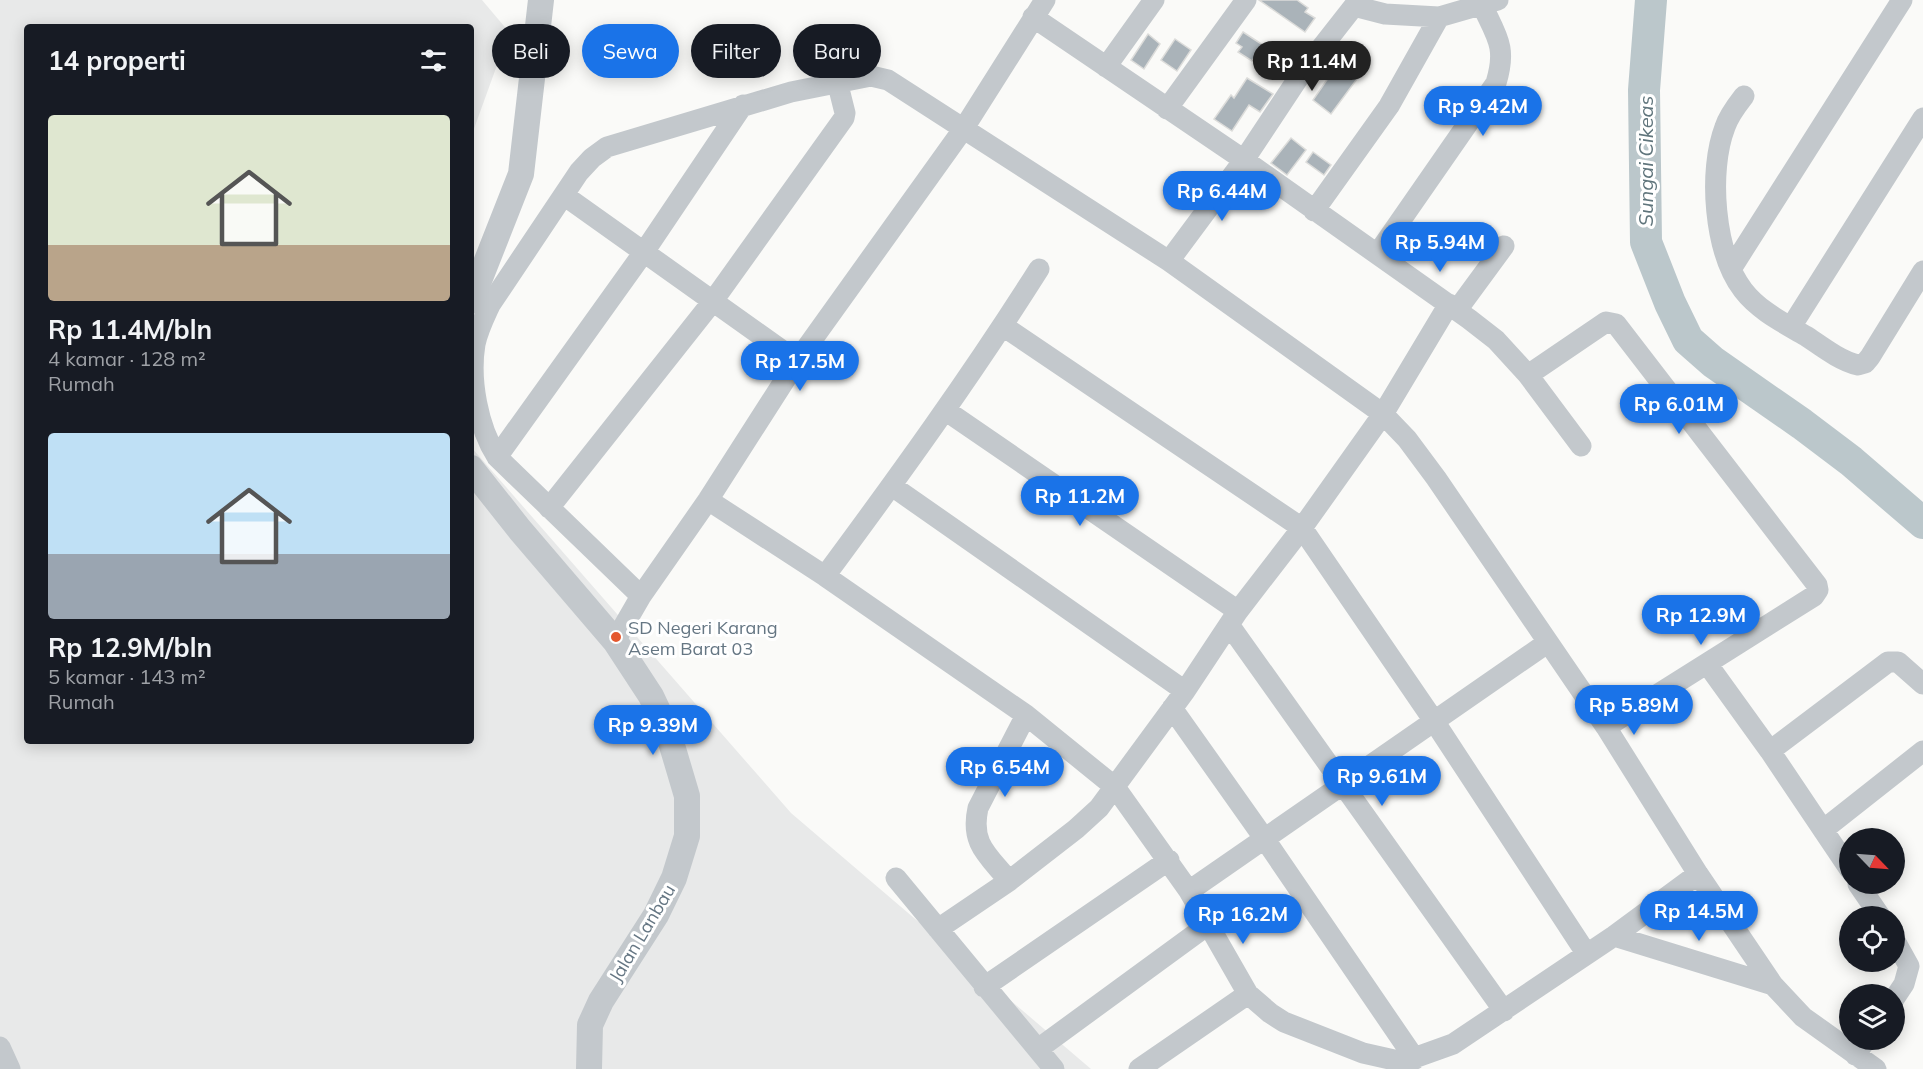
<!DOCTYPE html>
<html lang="id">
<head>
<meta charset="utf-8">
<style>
	body { margin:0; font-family:Mulish,sans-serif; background:#242831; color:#f1f3f6; height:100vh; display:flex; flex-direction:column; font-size:22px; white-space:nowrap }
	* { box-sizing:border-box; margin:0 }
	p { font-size:20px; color:#9ea1a6 }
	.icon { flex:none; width:33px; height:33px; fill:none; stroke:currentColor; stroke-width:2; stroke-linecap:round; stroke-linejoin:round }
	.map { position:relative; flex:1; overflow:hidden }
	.sheet { position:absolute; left:24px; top:24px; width:450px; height:720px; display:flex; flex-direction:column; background:#171b24; border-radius:6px; box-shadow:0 3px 15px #0003 }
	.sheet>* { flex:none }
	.banner { position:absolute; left:492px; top:24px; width:570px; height:54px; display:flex; gap:12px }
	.needle { width:39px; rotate:115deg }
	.buttons { position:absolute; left:1839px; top:828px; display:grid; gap:12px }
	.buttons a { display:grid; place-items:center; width:66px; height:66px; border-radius:50%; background:#171b24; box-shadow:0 3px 15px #0003; font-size:30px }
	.price { position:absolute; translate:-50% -51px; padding:0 14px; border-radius:21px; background:#1a73e8; color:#fff; font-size:20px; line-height:39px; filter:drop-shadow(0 2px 3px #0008) }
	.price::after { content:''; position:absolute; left:50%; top:36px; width:18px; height:14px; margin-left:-9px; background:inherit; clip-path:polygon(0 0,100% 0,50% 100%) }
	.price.selected { background:#222; color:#fff }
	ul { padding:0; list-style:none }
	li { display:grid; align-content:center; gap:12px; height:318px; padding:0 24px }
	li span { display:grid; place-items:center; height:186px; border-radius:6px; color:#555 }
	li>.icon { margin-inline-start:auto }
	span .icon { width:108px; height:108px; fill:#fffc; stroke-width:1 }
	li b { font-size:26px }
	h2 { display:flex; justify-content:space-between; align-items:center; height:72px; padding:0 24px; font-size:26px }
	.chip { padding:0 21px; border-radius:27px; background:#171b24; box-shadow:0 3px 15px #0003; font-size:21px; line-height:54px }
	.chip.selected { background:#1a73e8; color:#fff }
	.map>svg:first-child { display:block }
	.built { fill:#e8e9e9 }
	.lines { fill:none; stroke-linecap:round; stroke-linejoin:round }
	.river { stroke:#bbc7cb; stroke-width:32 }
	.building { fill:#aab3b9; stroke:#dcdcda; stroke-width:1.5 }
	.minor { stroke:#c3c8cc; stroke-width:21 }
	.tertiary { stroke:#c3c8cc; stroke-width:26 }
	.poi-dot { fill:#e4572e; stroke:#fff; stroke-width:2 }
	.labels { text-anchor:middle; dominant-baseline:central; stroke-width:6; stroke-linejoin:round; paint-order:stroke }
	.poi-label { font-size:18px; fill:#657683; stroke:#fff; text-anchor:start }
	.street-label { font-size:18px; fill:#657683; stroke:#fff }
	.water-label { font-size:20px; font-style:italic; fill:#60757c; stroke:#fff }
</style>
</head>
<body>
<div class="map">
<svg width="1923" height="1069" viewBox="0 0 1923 1069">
	<rect width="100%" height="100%" fill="#fafaf8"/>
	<path class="built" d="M 0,0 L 482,0 L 509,32 L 471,137 L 471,27 L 27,27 L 27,741 L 471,741 L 471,447 L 791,813 L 1091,1069 L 0,1069 Z"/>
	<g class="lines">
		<path class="river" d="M 1651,0 L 1644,90 L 1646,242 L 1670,303 L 1688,340 L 1713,362 L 1802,424 L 1851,461 L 1923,523"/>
	</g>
	<path class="building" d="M 1259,0 L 1297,0 L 1308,8 L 1305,12 L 1315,18 L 1305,32 Z
		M 1243,32 L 1263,45 L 1252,61 L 1238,52 L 1242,47 L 1236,43 Z
		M 1148,34 L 1160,44 L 1144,69 L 1131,60 Z
		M 1175,39 L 1191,50 L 1177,71 L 1161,60 Z
		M 1337,60 L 1360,75 L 1331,114 L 1313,100 L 1331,74 L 1328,72 Z
		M 1247,78 L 1273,94 L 1260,112 L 1249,105 L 1232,131 L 1214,119 L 1231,95 L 1234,98 Z
		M 1291,138 L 1306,150 L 1287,175 L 1271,163 Z
		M 1313,152 L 1331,165 L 1324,175 L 1306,162 Z"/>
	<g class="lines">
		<path class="minor" d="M 1354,6 L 1385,14 L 1439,17 L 1498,0
			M 1033,17 L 1244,160 L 1469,319 L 1496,340 L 1528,375 L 1581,446
			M 1106,67 L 1154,0
			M 1744,96 C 1737,105 1729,115 1725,127 C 1708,171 1714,252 1743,290 C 1759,311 1784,323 1806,336 C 1821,346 1840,361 1858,365 L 1865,363 L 1870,357 L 1923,271
			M 1167,109 L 1246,0
			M 565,196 L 797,361
			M 1314,211 L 1389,106 L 1439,17
			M 1378,253 L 1496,83 C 1507,47 1497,37 1482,5
			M 1169,261 L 1244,160 L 1303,71 L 1354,6
			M 1731,269 L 1902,0
			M 1457,310 L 1504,246
			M 1003,326 L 1302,528 L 1434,721 L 1586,953
			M 1791,327 L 1923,118
			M 1528,375 L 1606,322 L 1616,324 L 1817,585 L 1818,590 L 1814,596 L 1606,727
			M 945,410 L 1238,611
			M 497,457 L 644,252 L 743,105
			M 892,486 L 1185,691
			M 708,500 L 825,576 L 1026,715 L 1115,787 L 1189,891 L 1248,994 L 1270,1013 L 1284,1022 L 1363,1053 L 1403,1062 L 1453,1044 L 1614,936 L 1698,874
			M 549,508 L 713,301 L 844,118 L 845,113 L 837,81
			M 825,576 C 899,476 972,375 1039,269
			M 641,596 L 497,457 C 478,427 469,380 475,344 C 478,330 484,318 490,305 L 579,172 L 592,158 L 607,147 L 791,92 L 871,76 L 888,80 L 1169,261 L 1383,414 L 1407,439 L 1436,478 L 1606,727 L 1698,874 L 1773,985 L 1803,1017 L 1876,1069
			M 1230,626 L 1504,1011
			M 615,641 L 641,596 L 708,500 L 797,361 L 964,128 L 1045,0
			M 1708,665 L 1770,751 L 1850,870
			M 1172,708 L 1264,838 L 1415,1059
			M 1770,751 L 1888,662 L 1898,662 L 1923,684
			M 1823,830 L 1923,751
			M 896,878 L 1054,1069
			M 1009,881 C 988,855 970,844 978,808 L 1026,715
			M 1858,884 L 1880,916
			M 1189,891 L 1547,643
			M 938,929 L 1009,881 L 1076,829 L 1099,808 L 1185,691 L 1238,611 L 1302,528 L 1383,414 L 1449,304
			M 1614,936 L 1773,985
			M 1894,939 L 1909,966 L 1904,984 L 1894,999
			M 984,987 L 1169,860
			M 0,1047 L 10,1069
			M 1038,1049 L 1209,924
			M 1855,1055 L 1866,1040
			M 1139,1069 L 1248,994"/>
		<path class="tertiary" d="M 471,301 L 521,174 L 541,0
			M 471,468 L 520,530 L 615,641 L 651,696 L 668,732 L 687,796 L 687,836 L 674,878 L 656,915 L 601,1001 L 590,1025 L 589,1069"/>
	</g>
	<circle class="poi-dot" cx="616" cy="637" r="6"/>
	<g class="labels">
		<g class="poi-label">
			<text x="628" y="627">SD Negeri Karang<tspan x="628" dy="21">Asem Barat 03</tspan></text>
		</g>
		<g class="street-label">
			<text transform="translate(642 933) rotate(-59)">Jalan Lanbau</text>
		</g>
		<g class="water-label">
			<text transform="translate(1645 161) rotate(-90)">Sungai Cikeas</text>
		</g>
	</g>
</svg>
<div class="buttons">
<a><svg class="needle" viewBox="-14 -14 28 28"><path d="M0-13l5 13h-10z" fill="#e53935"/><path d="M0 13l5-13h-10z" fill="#9ea1a6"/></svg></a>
<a><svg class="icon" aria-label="locate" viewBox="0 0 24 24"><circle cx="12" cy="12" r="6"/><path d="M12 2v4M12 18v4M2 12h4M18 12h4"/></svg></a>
<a><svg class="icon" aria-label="layers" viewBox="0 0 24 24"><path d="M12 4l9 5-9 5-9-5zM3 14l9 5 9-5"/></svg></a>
</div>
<b class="price selected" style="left:1312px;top:92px">Rp 11.4M</b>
<b class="price" style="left:1483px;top:137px">Rp 9.42M</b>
<b class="price" style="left:1222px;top:222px">Rp 6.44M</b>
<b class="price" style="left:1440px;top:273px">Rp 5.94M</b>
<b class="price" style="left:800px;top:392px">Rp 17.5M</b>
<b class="price" style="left:1679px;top:435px">Rp 6.01M</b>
<b class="price" style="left:1080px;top:527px">Rp 11.2M</b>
<b class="price" style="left:1701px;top:646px">Rp 12.9M</b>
<b class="price" style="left:1634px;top:736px">Rp 5.89M</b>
<b class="price" style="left:653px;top:756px">Rp 9.39M</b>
<b class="price" style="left:1005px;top:798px">Rp 6.54M</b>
<b class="price" style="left:1382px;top:807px">Rp 9.61M</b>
<b class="price" style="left:1699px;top:942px">Rp 14.5M</b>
<b class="price" style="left:1243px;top:945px">Rp 16.2M</b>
<div class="banner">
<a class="chip">Beli</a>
<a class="chip selected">Sewa</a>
<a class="chip">Filter</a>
<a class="chip">Baru</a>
</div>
<section class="sheet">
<h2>14 properti<svg class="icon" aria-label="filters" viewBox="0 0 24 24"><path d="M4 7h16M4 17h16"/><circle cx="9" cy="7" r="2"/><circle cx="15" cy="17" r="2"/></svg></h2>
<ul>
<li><span style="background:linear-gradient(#dfe7d0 70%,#b9a48a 0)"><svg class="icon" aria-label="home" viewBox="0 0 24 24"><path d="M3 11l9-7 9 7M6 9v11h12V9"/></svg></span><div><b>Rp 11.4M/bln</b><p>4 kamar · 128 m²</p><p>Rumah</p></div></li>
<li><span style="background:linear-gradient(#bfe0f5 65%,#9aa5b1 0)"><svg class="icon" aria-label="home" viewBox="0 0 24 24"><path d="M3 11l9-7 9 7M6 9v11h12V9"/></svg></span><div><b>Rp 12.9M/bln</b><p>5 kamar · 143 m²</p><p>Rumah</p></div></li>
</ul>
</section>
</div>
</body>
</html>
